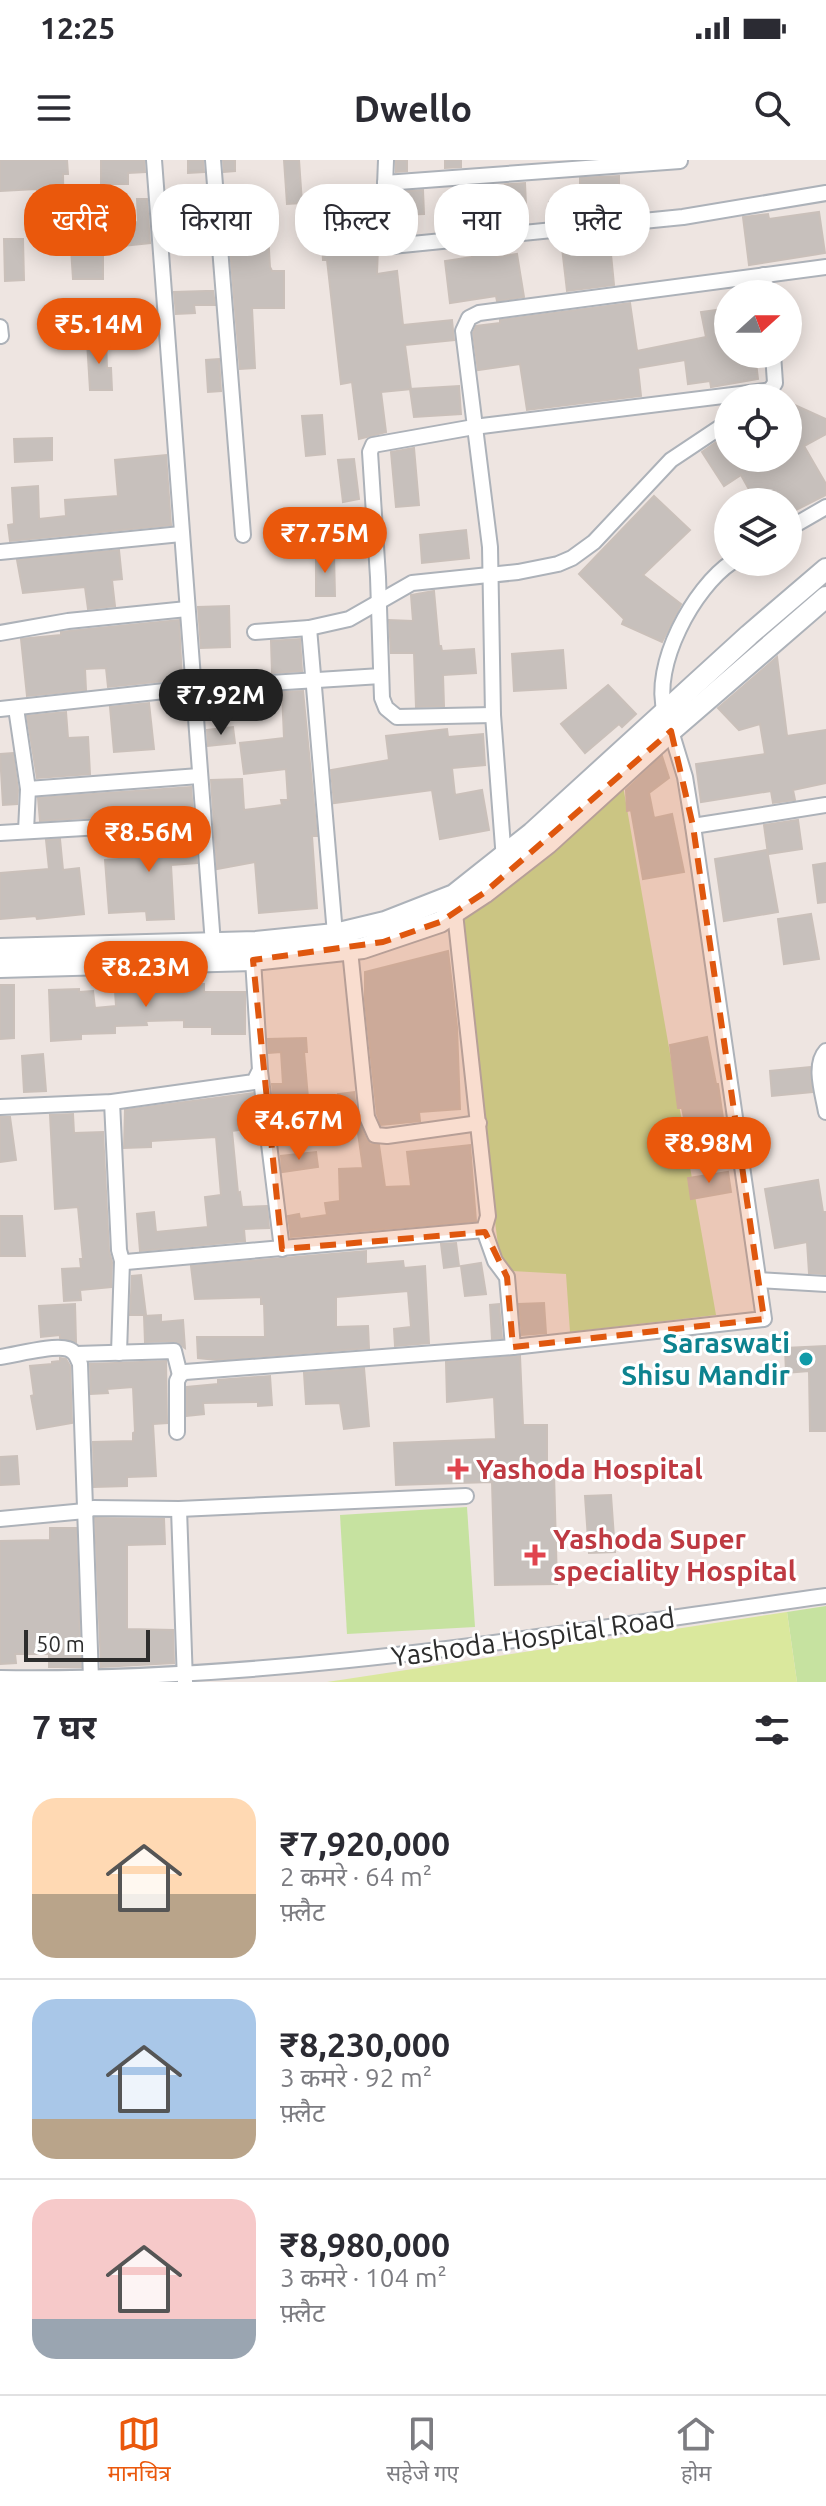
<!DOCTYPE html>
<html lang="hi">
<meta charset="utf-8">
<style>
:root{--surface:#fff;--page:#f7f7f7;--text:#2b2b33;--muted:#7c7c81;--line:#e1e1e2;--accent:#ea580c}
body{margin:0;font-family:Ubuntu,"Noto Sans Devanagari",sans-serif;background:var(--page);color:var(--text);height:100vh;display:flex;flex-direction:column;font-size:30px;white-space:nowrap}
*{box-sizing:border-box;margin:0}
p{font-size:26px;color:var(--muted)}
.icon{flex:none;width:44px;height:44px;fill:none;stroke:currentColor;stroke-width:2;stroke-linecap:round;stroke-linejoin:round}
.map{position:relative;height:1522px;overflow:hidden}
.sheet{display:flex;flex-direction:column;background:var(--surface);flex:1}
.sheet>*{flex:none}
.guide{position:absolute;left:24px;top:24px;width:778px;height:72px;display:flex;gap:16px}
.needle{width:52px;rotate:69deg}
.buttons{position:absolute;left:714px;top:120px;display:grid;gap:16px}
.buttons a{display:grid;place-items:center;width:88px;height:88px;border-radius:50%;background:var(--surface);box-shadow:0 4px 20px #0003;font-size:40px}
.scale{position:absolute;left:24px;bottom:20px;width:126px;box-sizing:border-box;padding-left:8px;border:4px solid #2d2d2d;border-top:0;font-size:22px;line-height:28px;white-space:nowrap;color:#2d2d2d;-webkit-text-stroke:6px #fff;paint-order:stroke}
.price{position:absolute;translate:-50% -68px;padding:0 18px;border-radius:28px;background:var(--accent);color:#fff;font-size:26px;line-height:52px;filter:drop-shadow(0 2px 4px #0008)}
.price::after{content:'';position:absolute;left:50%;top:48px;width:24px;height:18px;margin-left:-12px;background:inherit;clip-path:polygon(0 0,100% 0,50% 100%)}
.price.active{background:#222;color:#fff}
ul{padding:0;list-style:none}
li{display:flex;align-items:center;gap:24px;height:200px;padding:0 32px}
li+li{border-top:2px solid var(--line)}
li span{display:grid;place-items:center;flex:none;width:224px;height:160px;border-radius:24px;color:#555}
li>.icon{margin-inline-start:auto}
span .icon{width:96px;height:96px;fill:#fffc;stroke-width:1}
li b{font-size:34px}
h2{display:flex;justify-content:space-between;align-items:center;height:96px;padding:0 32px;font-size:34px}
.chip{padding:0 28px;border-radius:32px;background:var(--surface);box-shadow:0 4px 20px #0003;font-size:28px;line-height:72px}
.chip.active{background:var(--accent);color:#fff}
.status{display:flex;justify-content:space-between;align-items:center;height:56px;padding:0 40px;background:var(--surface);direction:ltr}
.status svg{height:22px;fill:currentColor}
header{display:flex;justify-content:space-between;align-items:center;height:104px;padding:0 32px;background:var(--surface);font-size:36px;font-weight:700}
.tabs{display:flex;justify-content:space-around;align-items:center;height:112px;border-top:2px solid var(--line);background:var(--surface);font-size:22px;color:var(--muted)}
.tabs a{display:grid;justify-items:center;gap:4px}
.tabs .active{color:var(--accent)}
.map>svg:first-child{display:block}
.green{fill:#c6e2a0}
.pitch{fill:#dae89d}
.building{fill:#c7c0bc;stroke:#cac0ba;stroke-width:2}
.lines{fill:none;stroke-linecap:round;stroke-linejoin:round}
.street-casing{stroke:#adb2b9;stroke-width:18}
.secondary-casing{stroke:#adb2b9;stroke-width:24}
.street{stroke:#fff;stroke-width:14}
.secondary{stroke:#fff;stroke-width:20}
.marked{fill:#df570e;fill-opacity:0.2;stroke:#df570e;stroke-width:6;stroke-dasharray:16 10;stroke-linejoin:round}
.culture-dot{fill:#0f9aa8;stroke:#fff;stroke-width:3}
.health-dot{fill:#e0444e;stroke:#fff;stroke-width:3}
.labels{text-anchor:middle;stroke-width:6;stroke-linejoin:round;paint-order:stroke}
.culture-label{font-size:28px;font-weight:bold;fill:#0d838f;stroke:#fff;text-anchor:end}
.health-label{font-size:28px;font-weight:bold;fill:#be3a42;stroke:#fff;text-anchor:start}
.street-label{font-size:28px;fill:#2d2d2d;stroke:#fff}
</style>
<div class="status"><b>12:25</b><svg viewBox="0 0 49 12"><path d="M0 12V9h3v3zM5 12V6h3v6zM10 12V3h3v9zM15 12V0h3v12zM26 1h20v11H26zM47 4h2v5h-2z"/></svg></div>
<header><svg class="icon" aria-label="menu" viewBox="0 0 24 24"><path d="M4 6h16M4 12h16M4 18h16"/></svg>Dwello<svg class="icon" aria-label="search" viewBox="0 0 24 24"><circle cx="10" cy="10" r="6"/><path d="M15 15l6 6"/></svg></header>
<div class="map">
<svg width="826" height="1522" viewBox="0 0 826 1522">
<rect width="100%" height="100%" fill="#eee5e1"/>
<g class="green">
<polygon points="623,626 716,1155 570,1172 566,1114 512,1111 500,1100 456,762"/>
<polygon points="467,1347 475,1467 347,1474 340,1355"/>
<polygon points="826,1446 826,1522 797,1522 787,1452"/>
</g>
<polygon class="pitch" points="787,1452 797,1522 327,1522"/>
<g class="building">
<polygon points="0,0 67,0 68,14 63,14 64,67 37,67 37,29 0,31"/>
<polygon points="101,0 144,0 145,12 128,13 128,24 101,24"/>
<polygon points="188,0 203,0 204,12 188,13"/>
<polygon points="223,0 235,0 235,11 224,12"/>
<polygon points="284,0 299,0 302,43 287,44"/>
<polygon points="396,0 407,0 407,11 396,12"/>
<polygon points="445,0 461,0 461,7 445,8"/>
<polygon points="619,16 619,53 550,60 549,42 580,40 580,18"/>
<polygon points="525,23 526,45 493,47 494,66 471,68 469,27"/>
<polygon points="423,30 424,54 394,55 395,32"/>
<polygon points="137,39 147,39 150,83 103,88 103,119 73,119 70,73 106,72 106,63 138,62"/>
<polygon points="270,44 271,57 267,58 270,107 272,111 284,111 284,148 252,148 255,208 240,209 228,65 245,63 243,46"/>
<polygon points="343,52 374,53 373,78 378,87 377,114 397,111 403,165 452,160 454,180 405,185 411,229 381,232 386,272 359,279 352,222 341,224 327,100 323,100 321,71 317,71 316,53"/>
<polygon points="819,52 825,93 749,105 743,57 768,54 769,59"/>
<polygon points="208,61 210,87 171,90 169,64"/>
<polygon points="609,74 614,125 567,131 561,79"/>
<polygon points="4,79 23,79 24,120 5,121"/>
<polygon points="495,86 496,97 517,94 524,137 497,141 496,136 450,143 445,101 472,97 472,88"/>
<polygon points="206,131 213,131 215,145 194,145 195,153 176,154 174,132"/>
<polygon points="630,143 637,191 706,177 701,152 724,149 728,194 755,194 758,219 711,227 710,221 688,224 685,200 638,208 641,236 527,250 520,204 478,210 473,173 476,166 500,163 500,160"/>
<polygon points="87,181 106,181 107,208 111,208 112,230 90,230"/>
<polygon points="219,199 221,231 208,232 206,200"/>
<polygon points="459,226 461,254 414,257 410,229"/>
<polygon points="788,242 826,259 826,274 804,286 826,324 826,335 788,354 788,342 756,342 741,315 724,326 702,292 728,274 728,298 788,298"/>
<polygon points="322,255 325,294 306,296 302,256"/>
<polygon points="52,278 52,300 15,302 14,279"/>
<polygon points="414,288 419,345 396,347 391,292"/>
<polygon points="166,295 171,365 10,381 8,365 14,364 12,328 38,326 39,359 66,356 65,340 118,336 115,300"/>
<polygon points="354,299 359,339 343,342 338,300"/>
<polygon points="654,336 690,370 643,415 681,444 662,482 622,464 624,459 579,414"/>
<polygon points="466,370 469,398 422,403 420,375"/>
<polygon points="119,390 122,419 112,420 115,446 88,449 85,427 23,433 17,400"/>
<polygon points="316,394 334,394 335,436 316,436"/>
<polygon points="434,431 439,486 441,486 442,491 474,489 476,513 443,515 444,546 416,547 414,493 391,493 389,460 413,461 411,435"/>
<polygon points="229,446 230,487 201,488 198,447"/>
<polygon points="179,460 182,519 108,527 106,508 85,509 86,530 27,536 21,479 61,475 61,472 69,471"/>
<polygon points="300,479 302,511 272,513 271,481"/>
<polygon points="563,490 566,528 514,531 512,494"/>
<polygon points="777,497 787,576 826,570 826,623 793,630 795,640 773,643 771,631 701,642 696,604 765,594 760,564 739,570 718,548"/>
<polygon points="608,525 636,554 622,567 619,564 585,593 561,564"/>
<polygon points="303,531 317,676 312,676 317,748 259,753 255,702 217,709 211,620 242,619 244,650 282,645 281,640 288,640 286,609 244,614 240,583 284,578 282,532"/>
<polygon points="149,543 154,589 114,592 110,547"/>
<polygon points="66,552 68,578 88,577 90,614 37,618 27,556"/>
<polygon points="233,567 235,583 208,586 207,570"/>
<polygon points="447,569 448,577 483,574 485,605 452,608 455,635 482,630 489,670 440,679 432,630 334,643 331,610 389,600 386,576"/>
<polygon points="13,593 18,630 17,644 3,645 0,594"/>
<polygon points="662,596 669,618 649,633 654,658 672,654 684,712 643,719 631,650 627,651 626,630"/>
<polygon points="191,627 193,652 99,655 99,657 40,661 38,638"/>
<polygon points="798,660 802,689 768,694 764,665"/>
<polygon points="194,671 197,703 171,705 174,759 147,760 146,751 109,753 105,700 134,698 131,675"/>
<polygon points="60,679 63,710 79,708 84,754 37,759 36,756 0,759 0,713 49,709 46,680"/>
<polygon points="767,690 778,752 724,761 715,699"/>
<polygon points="826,703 826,742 818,743 813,705"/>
<polygon points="811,754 819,799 784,804 778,759"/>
<polygon points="448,791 457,867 460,949 419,952 420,961 381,965 377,954 365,841 365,812"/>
<polygon points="146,817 174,817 174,824 204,824 204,832 245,832 245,874 212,874 212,867 184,867 184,860 146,861 147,865 115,866 115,873 81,874 81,879 51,881 49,830 79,829 79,832 93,831 95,848 116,846 115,831 122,831 122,821 146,820"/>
<polygon points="0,825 14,825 14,878 0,879"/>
<polygon points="707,877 716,924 718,924 724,965 687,972 682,948 678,948 670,885"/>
<polygon points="306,878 307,892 304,892 308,938 289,941 289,946 274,946 272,924 283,924 281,892 269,893 268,879"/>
<polygon points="43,894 46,931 24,932 22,896"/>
<polygon points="810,907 812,932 772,936 770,911"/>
<polygon points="354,932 357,958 366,979 370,984 379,985 385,1027 411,1026 407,992 470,985 476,1061 291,1077 288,1056 299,1054 300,1059 327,1055 325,1043 340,1041 339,1009 363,1008 357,966 341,967 338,934"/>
<polygon points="253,933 257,967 232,971 238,1033 240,1032 242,1047 267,1046 269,1068 244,1069 245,1081 140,1091 137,1054 154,1052 156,1072 208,1067 205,1037 221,1035 216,977 151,981 151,987 124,988 125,950"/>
<polygon points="73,954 74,973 103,972 109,1091 112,1102 111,1127 80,1130 81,1140 64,1141 62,1109 81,1108 80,1099 83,1099 78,1047 55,1049 50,955"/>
<polygon points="0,957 10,957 16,1000 0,1002"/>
<polygon points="316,992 318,1007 282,1012 281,996"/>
<polygon points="728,1012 731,1032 691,1039 688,1018"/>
<polygon points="818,1020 823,1052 826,1052 826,1114 809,1113 807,1082 775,1088 765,1029"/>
<polygon points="0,1056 22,1056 25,1096 0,1096"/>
<polygon points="456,1083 459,1106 444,1108 441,1084"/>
<polygon points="366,1091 366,1104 403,1101 404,1108 425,1106 429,1183 395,1186 394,1169 411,1167 408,1131 336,1137 336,1167 368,1166 369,1188 217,1200 198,1198 197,1177 265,1177 264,1144 261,1144 261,1137 195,1139 191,1106"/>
<polygon points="481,1103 486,1134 465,1136 461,1106"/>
<polygon points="141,1115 146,1155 130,1155 132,1116"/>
<polygon points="544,1143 546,1173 522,1175 519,1144"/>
<polygon points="75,1144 76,1182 60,1178 60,1175 41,1177 39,1146"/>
<polygon points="499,1144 502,1178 492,1179 490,1145"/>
<polygon points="161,1155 161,1162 183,1160 185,1188 174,1181 145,1182 144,1156"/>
<polygon points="826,1186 826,1271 810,1271 809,1211 786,1213 785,1188"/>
<polygon points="520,1196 523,1265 547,1265 547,1313 554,1313 557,1424 495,1425 492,1322 396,1325 394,1283 496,1279 494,1237 447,1242 446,1202"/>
<polygon points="60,1198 66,1199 70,1206 72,1263 37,1269 31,1236 34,1235 30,1206 52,1204 52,1202 60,1201"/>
<polygon points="166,1201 167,1263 153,1264 156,1316 127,1317 127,1326 94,1327 93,1282 133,1281 133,1273 135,1272 133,1227 107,1229 108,1233 91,1234 90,1204"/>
<polygon points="364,1208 369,1266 344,1269 340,1243 306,1244 304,1213"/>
<polygon points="270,1216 272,1245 258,1246 258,1242 203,1243 204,1254 187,1256 187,1227 218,1224 218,1220"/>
<polygon points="17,1296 19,1324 0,1325 0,1297"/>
<polygon points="611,1335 615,1392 589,1393 585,1336"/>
<polygon points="95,1358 164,1359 165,1384 127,1385 127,1469 173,1470 174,1503 101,1507"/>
<polygon points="50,1368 76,1368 81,1507 49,1507 49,1494 15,1494 16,1503 0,1504 0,1381 50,1380"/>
</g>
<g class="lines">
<g class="street-casing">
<g id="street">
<polyline points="154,0 213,784"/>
<polyline points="213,0 243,375"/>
<polyline points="386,0 383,78 392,86 683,57 826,33"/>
<polyline points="385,23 680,1"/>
<polyline points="764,115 766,134"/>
<polyline points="0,167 1,176"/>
<polyline points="767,235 775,223 773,194"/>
<polyline points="788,369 826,347"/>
<polyline points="0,392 181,374"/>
<polyline points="309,468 335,774"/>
<polyline points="255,472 309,468 349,459 412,423 518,412 558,404 572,398 594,382 671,300 728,262"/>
<polyline points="0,473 68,461 187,449"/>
<polyline points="16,548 28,629 26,671"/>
<polyline points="0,549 192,528 381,516"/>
<path d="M665,552C651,506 694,427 732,402"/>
<polyline points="493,555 397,557 386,548 382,538 378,417 370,292 373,285 474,267 772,230"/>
<polyline points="28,629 199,616"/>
<polyline points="693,666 826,645"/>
<polyline points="0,673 202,661"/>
<polyline points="504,700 493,555 490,387 463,171 469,158 479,153 826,107"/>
<polyline points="350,790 367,957 375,975 387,976 479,963"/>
<path d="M826,891C813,905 823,934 826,952"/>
<polyline points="260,911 282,1089"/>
<polyline points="112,942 119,1090 122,1101 126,1102 484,1070 488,1056 455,753"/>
<polyline points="0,947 112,942 254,922 260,910 253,800"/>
<polyline points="484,1070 495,1101 507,1117 513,1187"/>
<polyline points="759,1120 826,1124"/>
<polyline points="119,1193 122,1101"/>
<polyline points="76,1194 174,1191 180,1215"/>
<path d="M0,1197C16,1195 54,1184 68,1189C75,1191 77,1197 80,1204L91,1519"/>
<polyline points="177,1272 177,1221 180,1215 185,1212 513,1187 764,1159 693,666 685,617 671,571"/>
<polyline points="179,1349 185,1522"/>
<polyline points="0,1359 85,1351 93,1348 179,1349 466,1336"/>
<path d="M0,1518C278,1522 552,1474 826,1436"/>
</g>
</g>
<g class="secondary-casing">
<g id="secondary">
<polyline points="0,789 256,782 335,774 385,762 454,735 532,673 749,475 826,409"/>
<polyline points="0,807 253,800 363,788 440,762 484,733 548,683 671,571 826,437"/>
</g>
</g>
<use href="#street" class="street"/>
<use href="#secondary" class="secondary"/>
</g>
<path class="marked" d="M671,571L693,666L764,1159L513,1187L507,1117L485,1072L282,1089L253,800L383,782L440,762L484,733Z"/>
<circle class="culture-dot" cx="806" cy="1199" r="8"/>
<g class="health-dot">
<path d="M454 1297h8v8h8v8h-8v8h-8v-8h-8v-8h8z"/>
<path d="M531 1383h8v8h8v8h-8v8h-8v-8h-8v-8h8z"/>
</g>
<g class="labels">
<g class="culture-label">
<text x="790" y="1193">Saraswati<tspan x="790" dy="32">Shisu Mandir</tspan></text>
</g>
<g class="health-label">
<text x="476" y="1319">Yashoda Hospital</text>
<text x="553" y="1389">Yashoda Super<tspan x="553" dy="32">speciality Hospital</tspan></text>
</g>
<g class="street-label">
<text transform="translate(533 1477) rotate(-8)" y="10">Yashoda Hospital Road</text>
</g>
</g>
</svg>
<div class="buttons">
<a><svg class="needle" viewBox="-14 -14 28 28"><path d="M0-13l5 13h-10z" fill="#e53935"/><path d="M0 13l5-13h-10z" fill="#7c7c81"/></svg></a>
<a><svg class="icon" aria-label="locate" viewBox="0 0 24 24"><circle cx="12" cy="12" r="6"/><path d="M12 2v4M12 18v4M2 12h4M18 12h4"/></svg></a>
<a><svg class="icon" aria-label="layers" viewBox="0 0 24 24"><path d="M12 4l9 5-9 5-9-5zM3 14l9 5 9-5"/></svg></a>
</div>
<div class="scale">50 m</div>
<b class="price" style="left:99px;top:206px">₹5.14M</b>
<b class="price" style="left:325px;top:415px">₹7.75M</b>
<b class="price active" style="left:221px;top:577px">₹7.92M</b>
<b class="price" style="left:149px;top:714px">₹8.56M</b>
<b class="price" style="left:146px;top:849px">₹8.23M</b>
<b class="price" style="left:299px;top:1002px">₹4.67M</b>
<b class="price" style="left:709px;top:1025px">₹8.98M</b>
<div class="guide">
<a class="chip active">खरीदें</a>
<a class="chip">किराया</a>
<a class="chip">फ़िल्टर</a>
<a class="chip">नया</a>
<a class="chip">फ़्लैट</a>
</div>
</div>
<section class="sheet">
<h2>7 घर<svg class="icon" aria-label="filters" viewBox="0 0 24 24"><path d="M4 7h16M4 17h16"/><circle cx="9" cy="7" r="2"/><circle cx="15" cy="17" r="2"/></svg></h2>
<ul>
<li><span style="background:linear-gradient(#ffd9b3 60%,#b9a48a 0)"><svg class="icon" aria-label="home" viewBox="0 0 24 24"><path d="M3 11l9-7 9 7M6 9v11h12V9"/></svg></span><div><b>₹7,920,000</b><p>2 कमरे · 64 m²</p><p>फ़्लैट</p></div></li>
<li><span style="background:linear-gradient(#a9c7e8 75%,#b9a48a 0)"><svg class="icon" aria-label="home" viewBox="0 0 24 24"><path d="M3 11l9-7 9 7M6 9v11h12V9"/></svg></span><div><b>₹8,230,000</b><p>3 कमरे · 92 m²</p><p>फ़्लैट</p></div></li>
<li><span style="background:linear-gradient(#f6c9c9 75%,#9aa5b1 0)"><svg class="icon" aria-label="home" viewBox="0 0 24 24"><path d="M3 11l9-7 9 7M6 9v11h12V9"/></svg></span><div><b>₹8,980,000</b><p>3 कमरे · 104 m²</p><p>फ़्लैट</p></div></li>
</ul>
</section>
<nav class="tabs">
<a class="active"><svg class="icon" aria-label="map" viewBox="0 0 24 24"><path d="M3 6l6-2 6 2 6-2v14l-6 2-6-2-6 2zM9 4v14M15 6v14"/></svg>मानचित्र</a>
<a><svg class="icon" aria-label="saved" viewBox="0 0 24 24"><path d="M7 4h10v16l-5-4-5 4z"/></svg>सहेजे गए</a>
<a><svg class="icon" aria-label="home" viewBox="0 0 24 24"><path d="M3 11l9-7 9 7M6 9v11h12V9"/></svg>होम</a>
</nav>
